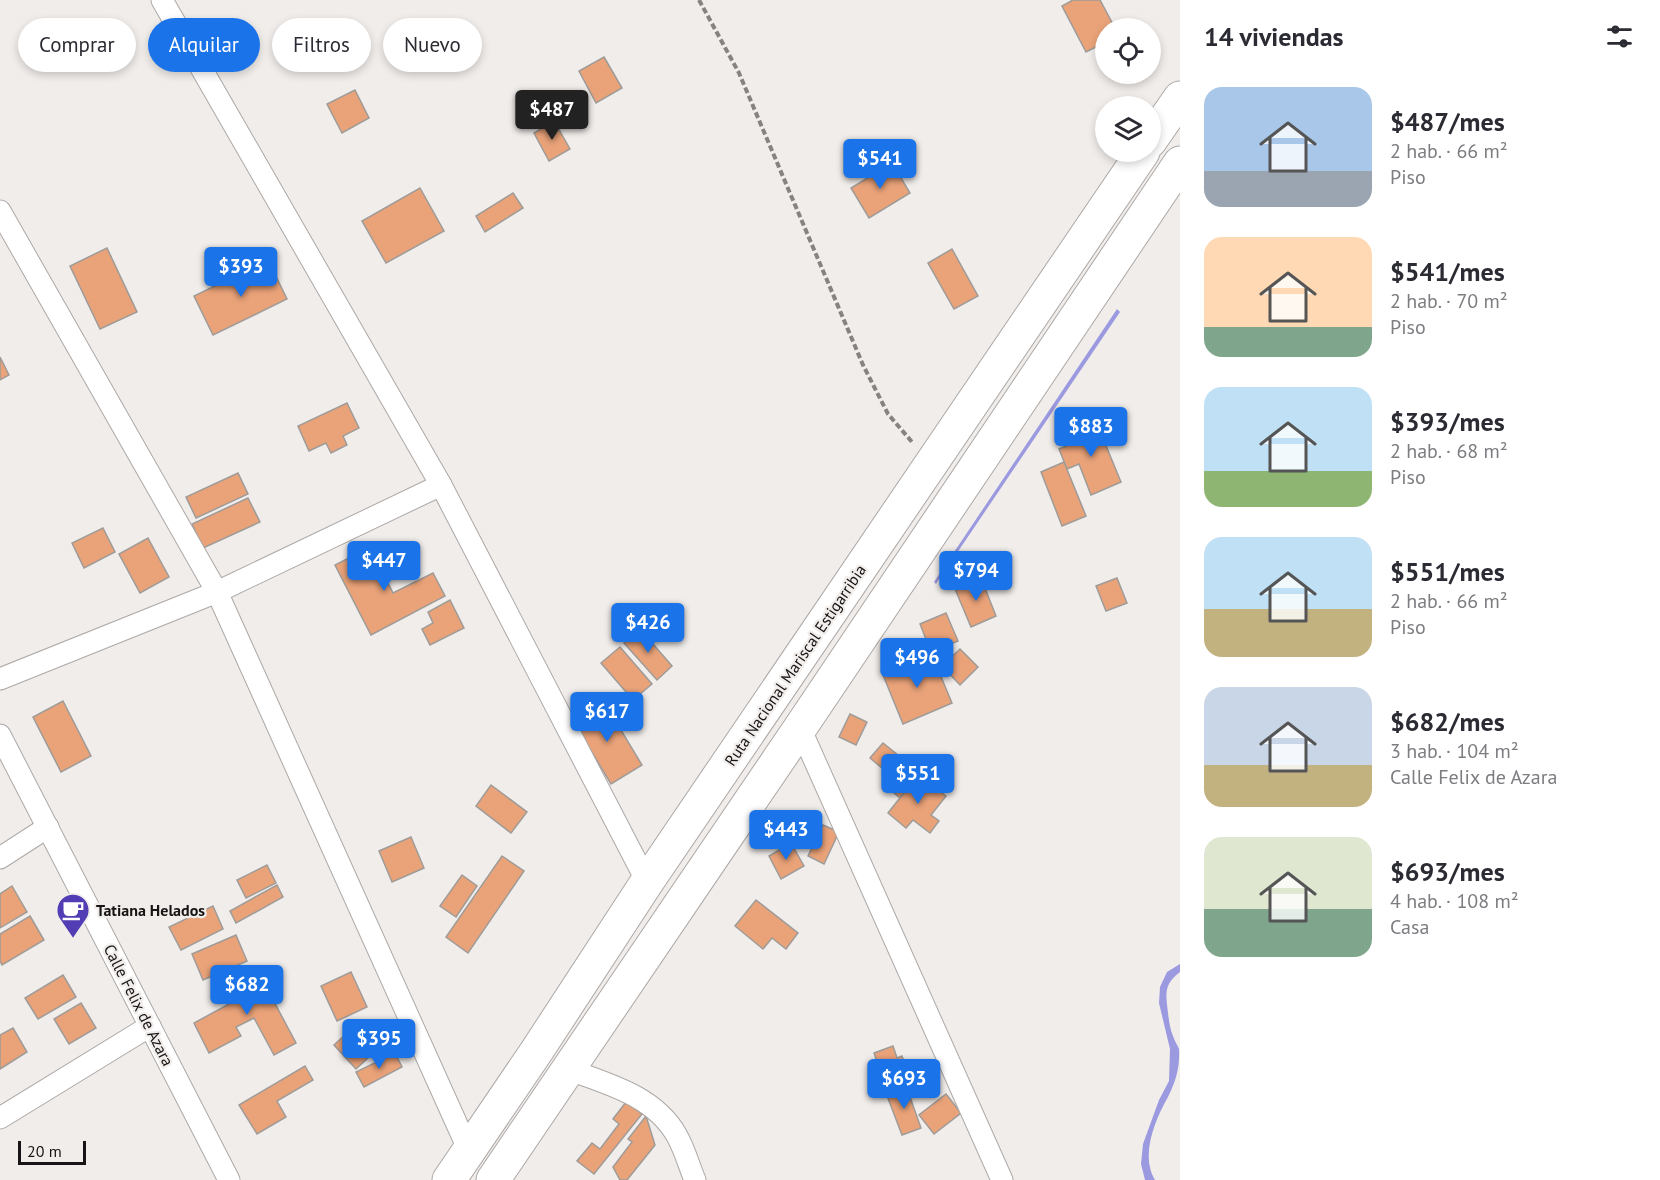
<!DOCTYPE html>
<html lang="es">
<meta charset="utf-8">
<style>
:root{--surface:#fff;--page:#f7f7f7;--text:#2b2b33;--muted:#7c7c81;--accent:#1a73e8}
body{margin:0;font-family:"PT Sans",sans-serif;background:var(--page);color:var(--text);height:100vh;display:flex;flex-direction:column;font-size:22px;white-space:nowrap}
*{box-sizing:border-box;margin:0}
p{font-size:20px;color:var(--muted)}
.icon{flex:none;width:33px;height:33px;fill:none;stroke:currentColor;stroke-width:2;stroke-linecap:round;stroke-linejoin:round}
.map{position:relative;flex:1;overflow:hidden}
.drawer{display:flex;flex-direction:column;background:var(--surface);width:480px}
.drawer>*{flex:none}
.guide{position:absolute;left:18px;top:18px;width:570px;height:54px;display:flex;gap:12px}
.controls{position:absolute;left:1095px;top:18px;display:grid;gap:12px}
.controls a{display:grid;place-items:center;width:66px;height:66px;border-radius:50%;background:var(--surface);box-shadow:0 3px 9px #0003;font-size:30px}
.scale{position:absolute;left:18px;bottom:15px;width:68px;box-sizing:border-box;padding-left:6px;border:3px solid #161414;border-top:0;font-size:16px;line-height:21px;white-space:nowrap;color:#161414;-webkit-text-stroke:4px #f1edeb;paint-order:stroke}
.price{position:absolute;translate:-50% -51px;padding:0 14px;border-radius:6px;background:var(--accent);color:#fff;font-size:20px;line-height:39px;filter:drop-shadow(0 2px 3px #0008)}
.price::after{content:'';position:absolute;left:50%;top:36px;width:18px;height:14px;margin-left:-9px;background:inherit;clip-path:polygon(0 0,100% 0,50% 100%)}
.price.selected{background:#222;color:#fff}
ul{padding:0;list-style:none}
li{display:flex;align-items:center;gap:18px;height:150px;padding:0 24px}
li span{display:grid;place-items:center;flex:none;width:168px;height:120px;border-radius:18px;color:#555}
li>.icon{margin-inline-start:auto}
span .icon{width:72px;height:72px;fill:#fffc;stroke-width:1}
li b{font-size:26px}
h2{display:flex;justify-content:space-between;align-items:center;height:72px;padding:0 24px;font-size:26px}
.tag{padding:0 21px;border-radius:27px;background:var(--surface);box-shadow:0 3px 9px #0003;font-size:21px;line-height:54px}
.tag.selected{background:var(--accent);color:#fff}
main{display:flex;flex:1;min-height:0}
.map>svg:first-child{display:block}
.water{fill:#9b99df}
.building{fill:#eaa379;stroke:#9e9b98;stroke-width:1.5}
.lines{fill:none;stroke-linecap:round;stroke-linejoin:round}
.minor-casing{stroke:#aca8a6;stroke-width:23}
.trunk-casing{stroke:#aca8a6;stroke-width:35}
.path{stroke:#858281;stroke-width:4;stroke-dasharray:6 3;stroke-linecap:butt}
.minor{stroke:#fff;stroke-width:21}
.trunk{stroke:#fff;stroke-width:33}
.labels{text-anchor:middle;stroke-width:4.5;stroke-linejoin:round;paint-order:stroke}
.street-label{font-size:16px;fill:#161414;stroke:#f1edeb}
.poi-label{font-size:16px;font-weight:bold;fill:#161414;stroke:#f1edeb;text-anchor:start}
</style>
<main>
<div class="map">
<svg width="1180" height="1180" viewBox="0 0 1180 1180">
<rect width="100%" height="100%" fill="#f1edeb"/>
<g class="water">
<polygon points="1117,309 1120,312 936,584 934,582"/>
<path d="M1180,964V972C1163,985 1166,994 1168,1013C1169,1021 1170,1029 1173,1036C1174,1040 1177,1044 1179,1049C1180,1067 1176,1081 1168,1097C1155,1120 1140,1155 1155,1180H1145L1141,1164L1143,1144L1159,1100L1169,1081L1170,1049L1159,1003L1160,987L1167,972Z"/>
</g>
<g class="building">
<polygon points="1073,0 1100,0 1115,28 1106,28 1106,42 1086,52 1062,6"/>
<polygon points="604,57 622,88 596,103 579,71"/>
<polygon points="355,90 369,118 342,133 327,104"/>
<polygon points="554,121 570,149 549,161 534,133"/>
<polygon points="892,163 910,193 869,218 851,188"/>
<polygon points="420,188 444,231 386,263 362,221"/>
<polygon points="513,193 523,208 485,232 476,216"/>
<polygon points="107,248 137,312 100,329 70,266"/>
<polygon points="952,249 978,296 954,309 928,263"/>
<polygon points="268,260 287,299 213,335 194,296"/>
<polygon points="0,357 9,375 0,380"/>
<polygon points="347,403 359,428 343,436 347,445 331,453 326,443 309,451 298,426"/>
<polygon points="1095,419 1121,482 1091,495 1079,464 1067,469 1059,449 1076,442 1071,430"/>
<polygon points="1064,462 1086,516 1062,526 1041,472"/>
<polygon points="238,473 248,494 196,518 186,497"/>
<polygon points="248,498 260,522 203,548 192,524"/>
<polygon points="103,528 115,552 84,568 72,543"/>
<polygon points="148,538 169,577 140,593 119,554"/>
<polygon points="370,547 393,593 433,573 445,596 371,635 335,565"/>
<polygon points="981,578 996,616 971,627 955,589"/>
<polygon points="1117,578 1127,603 1106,611 1096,586"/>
<polygon points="450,600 464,628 430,645 422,629 433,623 428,612"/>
<polygon points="946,613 958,641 931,652 920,624"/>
<polygon points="640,629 672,666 657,680 624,643"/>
<polygon points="620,647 652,684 633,700 601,663"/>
<polygon points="960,649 978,667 960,685 942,666"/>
<polygon points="932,655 952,703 903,724 883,675"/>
<polygon points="63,701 91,756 61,772 33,717"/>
<polygon points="604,702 642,765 611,784 573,721"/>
<polygon points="850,714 867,722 856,745 839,737"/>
<polygon points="883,743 908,763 895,779 870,758"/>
<polygon points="908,763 920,773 900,798 888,788"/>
<polygon points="919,774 946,796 931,815 939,821 930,833 913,820 906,828 888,813"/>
<polygon points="491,785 527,812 511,833 476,806"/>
<polygon points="823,825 839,832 824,864 808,856"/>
<polygon points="411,837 424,868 392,882 379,851"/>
<polygon points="791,843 804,866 781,879 769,856"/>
<polygon points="502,856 524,871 468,953 446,937"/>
<polygon points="267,865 276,883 246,898 237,880"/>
<polygon points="462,875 477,886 456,917 440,906"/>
<polygon points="277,885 283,897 236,923 230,911"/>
<polygon points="12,886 27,912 0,928 0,894"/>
<polygon points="756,900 798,933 786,949 772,938 763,949 735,926"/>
<polygon points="213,906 223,929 181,950 169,927"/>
<polygon points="30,916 44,940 2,965 0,961 0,934"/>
<polygon points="236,935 247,961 203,980 192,954"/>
<polygon points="255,966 296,1043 274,1055 254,1018 236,1027 241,1036 209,1053 194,1023 242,997 232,979"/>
<polygon points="351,972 367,1007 337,1021 321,986"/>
<polygon points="63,975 76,997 38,1019 25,998"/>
<polygon points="81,1003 96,1028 69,1044 54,1019"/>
<polygon points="360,1021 382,1045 356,1069 334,1045"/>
<polygon points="13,1028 27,1052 0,1069 0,1035"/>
<polygon points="893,1046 897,1058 902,1056 908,1073 884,1082 874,1053"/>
<polygon points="395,1053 402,1067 364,1087 356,1072"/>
<polygon points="305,1066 313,1080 277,1101 286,1117 257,1134 239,1105"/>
<polygon points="906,1086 921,1128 902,1135 886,1093"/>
<polygon points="946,1094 961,1113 934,1134 919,1115"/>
<polygon points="626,1102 642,1114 594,1174 577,1161 592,1143 600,1149 619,1124 613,1119"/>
<polygon points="646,1116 655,1145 627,1180 620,1180 613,1167 632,1142 628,1139"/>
</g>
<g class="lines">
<g class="minor-casing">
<g id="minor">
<polyline points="162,0 441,485 647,882"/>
<polyline points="0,211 217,592 469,1151"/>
<polyline points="0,679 217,592 441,485"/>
<polyline points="800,728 1002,1180"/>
<polyline points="0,735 229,1180"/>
<polyline points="0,858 48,827"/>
<path d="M567,1069C608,1084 655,1096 677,1136C685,1150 689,1166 695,1180"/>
<polyline points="0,1118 150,1026"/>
</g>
</g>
<g class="trunk-casing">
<g id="trunk">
<polyline points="1150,141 1180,98"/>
<polyline points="449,1180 536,1052 647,882 1143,152"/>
<polyline points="493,1180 800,728 1180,163"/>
</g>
</g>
<polyline class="path" points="699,0 739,73 863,365 888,414 912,442"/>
<use href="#minor" class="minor"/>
<use href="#trunk" class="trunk"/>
</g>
<defs>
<g id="cafe-pin" transform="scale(1.725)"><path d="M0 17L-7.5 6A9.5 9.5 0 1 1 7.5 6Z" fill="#523db4" stroke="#f1edeb"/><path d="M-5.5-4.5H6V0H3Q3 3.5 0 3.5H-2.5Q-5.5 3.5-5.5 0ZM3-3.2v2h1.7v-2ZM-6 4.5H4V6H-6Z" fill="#fff"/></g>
</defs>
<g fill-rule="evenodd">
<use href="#cafe-pin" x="73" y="910"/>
</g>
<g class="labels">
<g class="street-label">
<text transform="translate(795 665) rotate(-56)" y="6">Ruta Nacional Mariscal Estigarribia</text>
<text transform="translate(139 1005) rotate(63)" y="6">Calle Felix de Azara</text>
</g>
<g class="poi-label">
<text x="96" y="916">Tatiana Helados</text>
</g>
</g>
</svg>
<div class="controls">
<a><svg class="icon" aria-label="locate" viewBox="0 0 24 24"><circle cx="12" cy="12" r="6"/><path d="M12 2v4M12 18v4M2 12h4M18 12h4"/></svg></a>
<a><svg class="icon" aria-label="layers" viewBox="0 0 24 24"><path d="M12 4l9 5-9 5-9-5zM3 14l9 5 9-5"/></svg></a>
</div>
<div class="scale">20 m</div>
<b class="price selected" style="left:552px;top:141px">$487</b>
<b class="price" style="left:880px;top:190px">$541</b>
<b class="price" style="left:241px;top:298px">$393</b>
<b class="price" style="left:1091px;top:458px">$883</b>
<b class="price" style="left:384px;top:592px">$447</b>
<b class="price" style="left:976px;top:602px">$794</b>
<b class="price" style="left:648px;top:654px">$426</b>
<b class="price" style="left:917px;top:689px">$496</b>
<b class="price" style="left:607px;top:743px">$617</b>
<b class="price" style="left:918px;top:805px">$551</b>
<b class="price" style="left:786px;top:861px">$443</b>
<b class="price" style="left:247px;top:1016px">$682</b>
<b class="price" style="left:379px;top:1070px">$395</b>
<b class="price" style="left:904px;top:1110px">$693</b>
<div class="guide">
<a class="tag">Comprar</a>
<a class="tag selected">Alquilar</a>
<a class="tag">Filtros</a>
<a class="tag">Nuevo</a>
</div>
</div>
<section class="drawer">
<h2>14 viviendas<svg class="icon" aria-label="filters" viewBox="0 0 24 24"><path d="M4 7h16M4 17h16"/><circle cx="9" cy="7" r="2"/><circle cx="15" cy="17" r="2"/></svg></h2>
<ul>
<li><span style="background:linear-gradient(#a9c7e8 70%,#9aa5b1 0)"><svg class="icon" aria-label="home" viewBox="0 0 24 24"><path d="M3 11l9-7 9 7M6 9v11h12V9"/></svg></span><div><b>$487/mes</b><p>2 hab. · 66 m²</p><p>Piso</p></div></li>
<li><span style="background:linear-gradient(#ffd9b3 75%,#7fa58c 0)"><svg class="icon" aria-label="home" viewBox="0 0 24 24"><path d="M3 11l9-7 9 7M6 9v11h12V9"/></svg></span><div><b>$541/mes</b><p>2 hab. · 70 m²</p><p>Piso</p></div></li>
<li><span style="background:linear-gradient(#bfe0f5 70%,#8fb573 0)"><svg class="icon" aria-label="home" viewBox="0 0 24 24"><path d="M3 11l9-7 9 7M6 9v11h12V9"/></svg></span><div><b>$393/mes</b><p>2 hab. · 68 m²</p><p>Piso</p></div></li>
<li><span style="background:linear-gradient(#bfe0f5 60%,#c2b280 0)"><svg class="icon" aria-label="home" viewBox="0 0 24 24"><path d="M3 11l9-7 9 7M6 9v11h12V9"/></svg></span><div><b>$551/mes</b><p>2 hab. · 66 m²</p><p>Piso</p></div></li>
<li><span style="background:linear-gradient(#c9d6e8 65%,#c2b280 0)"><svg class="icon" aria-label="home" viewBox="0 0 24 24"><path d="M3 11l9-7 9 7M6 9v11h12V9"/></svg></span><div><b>$682/mes</b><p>3 hab. · 104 m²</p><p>Calle Felix de Azara</p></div></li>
<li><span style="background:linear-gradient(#dfe7d0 60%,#7fa58c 0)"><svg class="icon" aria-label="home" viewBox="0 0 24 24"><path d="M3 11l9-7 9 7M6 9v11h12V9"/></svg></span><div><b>$693/mes</b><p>4 hab. · 108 m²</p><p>Casa</p></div></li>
</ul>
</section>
</main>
